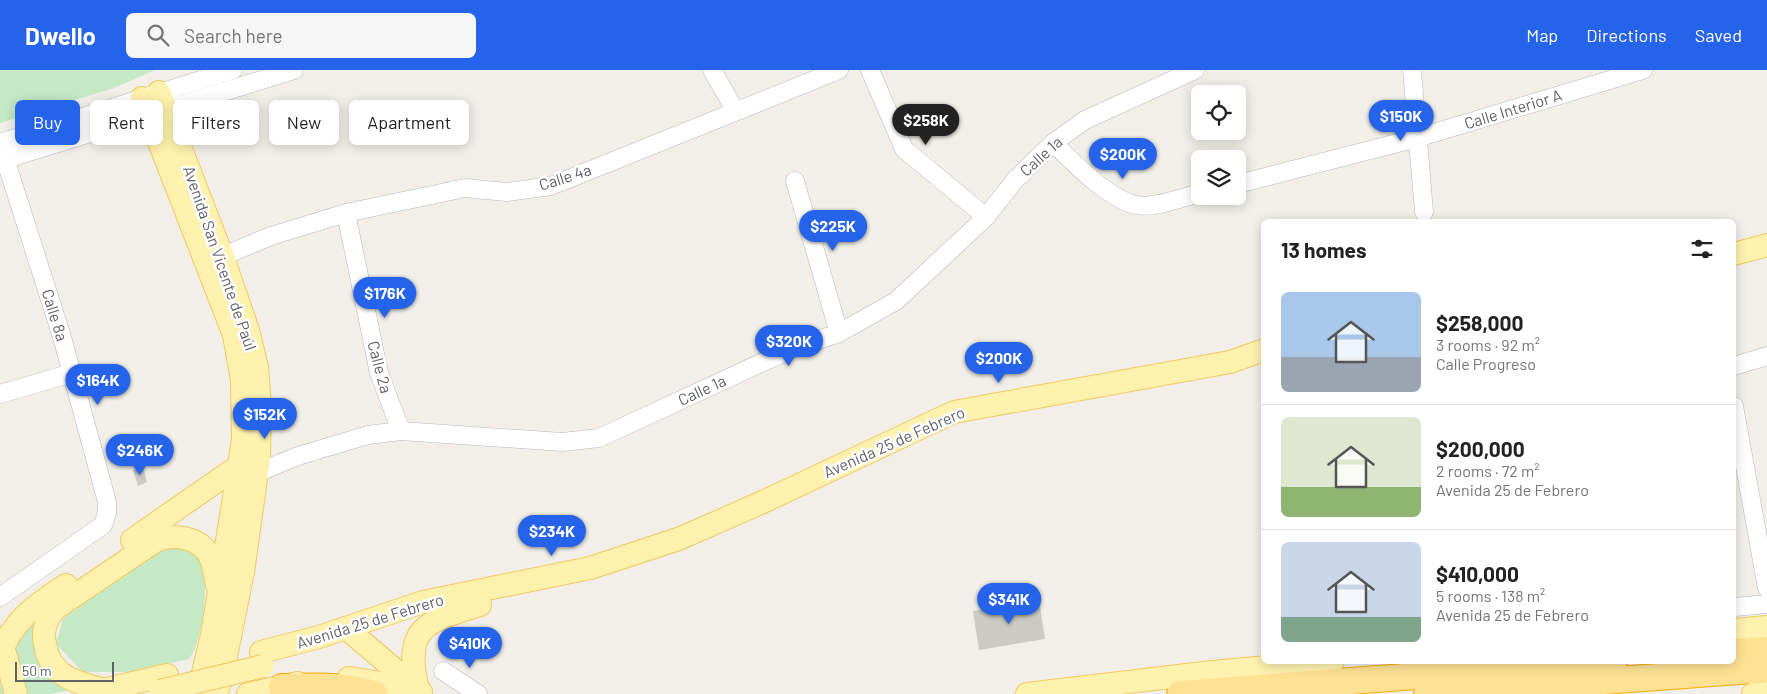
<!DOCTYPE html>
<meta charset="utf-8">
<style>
:root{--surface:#fff;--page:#f6f6f6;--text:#222;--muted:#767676;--line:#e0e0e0;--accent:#2563eb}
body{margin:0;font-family:Barlow,sans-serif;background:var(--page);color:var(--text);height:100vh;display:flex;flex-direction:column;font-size:19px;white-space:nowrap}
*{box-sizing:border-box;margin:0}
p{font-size:16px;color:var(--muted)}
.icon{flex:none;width:28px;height:28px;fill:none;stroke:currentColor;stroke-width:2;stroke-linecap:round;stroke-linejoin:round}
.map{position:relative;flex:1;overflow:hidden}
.drawer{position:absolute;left:1261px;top:149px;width:475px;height:445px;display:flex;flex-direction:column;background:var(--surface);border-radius:8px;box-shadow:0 2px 12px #0003}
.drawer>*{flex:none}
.guide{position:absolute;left:15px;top:30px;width:475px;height:45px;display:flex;gap:10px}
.tools{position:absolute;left:1191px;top:15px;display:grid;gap:10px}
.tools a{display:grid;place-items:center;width:55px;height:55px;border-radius:8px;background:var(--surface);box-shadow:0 2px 12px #0003;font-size:25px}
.scale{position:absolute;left:15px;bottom:12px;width:99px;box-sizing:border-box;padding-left:5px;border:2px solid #5f6368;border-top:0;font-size:14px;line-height:18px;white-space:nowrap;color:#5f6368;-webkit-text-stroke:4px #fff;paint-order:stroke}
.price{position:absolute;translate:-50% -42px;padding:0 11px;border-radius:18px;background:var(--accent);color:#fff;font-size:16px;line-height:32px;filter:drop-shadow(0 1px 2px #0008)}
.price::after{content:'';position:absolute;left:50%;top:30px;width:15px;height:11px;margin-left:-8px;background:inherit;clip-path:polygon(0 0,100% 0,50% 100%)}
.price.on{background:#222;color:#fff}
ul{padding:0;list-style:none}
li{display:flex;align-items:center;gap:15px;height:125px;padding:0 20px}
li+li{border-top:1px solid var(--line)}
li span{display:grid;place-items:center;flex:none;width:140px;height:100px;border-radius:8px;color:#555}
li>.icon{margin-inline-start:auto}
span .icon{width:60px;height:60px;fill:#fffc;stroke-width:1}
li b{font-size:21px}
h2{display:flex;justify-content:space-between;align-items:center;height:60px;padding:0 20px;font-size:21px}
.pill{padding:0 18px;border-radius:8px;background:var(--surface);box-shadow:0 2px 12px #0003;font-size:18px;line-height:45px}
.pill.on{background:var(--accent);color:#fff}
header{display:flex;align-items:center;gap:30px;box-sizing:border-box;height:70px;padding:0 25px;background:var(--accent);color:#fff}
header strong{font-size:24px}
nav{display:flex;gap:28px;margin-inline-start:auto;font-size:18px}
.search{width:350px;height:45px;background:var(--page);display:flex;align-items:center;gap:12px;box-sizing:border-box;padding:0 18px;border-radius:8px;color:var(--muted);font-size:19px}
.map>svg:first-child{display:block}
.green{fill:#c5e8c5}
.building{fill:#cccac5}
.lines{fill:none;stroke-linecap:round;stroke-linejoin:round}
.minor-casing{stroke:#b5b8bc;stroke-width:19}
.major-casing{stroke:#f2c960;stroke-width:24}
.highway-casing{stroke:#f9ab00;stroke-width:28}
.minor{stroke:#fff;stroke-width:18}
.major{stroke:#fff2af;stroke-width:22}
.highway{stroke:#fde293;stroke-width:26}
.major-bridge-casing{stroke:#f2c960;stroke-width:24;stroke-linecap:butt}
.major-bridge{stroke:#fff2af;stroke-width:22}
.labels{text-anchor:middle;stroke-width:5;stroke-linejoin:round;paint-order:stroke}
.street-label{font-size:16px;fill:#5f6368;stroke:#fff}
</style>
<header>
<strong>Dwello</strong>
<div class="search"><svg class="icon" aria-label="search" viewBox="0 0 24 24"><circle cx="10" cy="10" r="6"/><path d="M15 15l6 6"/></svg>Search here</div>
<nav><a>Map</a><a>Directions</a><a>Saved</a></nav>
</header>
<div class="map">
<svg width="1767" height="624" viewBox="0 0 1767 624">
<rect width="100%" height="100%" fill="#f1efe8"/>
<g class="green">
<polygon points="0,0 155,0 114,18 0,53"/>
<path d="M175,477L193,478L205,491C206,520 205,566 189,589L130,602H83L56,574L63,548L163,479Z"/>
<path d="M38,548L75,619L50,624H0C0,589 16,573 38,548Z"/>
</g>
<g class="building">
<polygon points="141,63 145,72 134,75 131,65"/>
<polygon points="143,397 147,412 138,416 133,400"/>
<polygon points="1039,530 1045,569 979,580 973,541"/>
</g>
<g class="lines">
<g class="minor-casing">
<g id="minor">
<polyline points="712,0 735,40"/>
<polyline points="870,0 904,79 986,147"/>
<polyline points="1412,0 1424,142"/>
<polyline points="0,73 233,0"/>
<path d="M1053,73C1073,92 1108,129 1136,135C1151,139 1184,127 1200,123"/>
<polyline points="0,91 294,0"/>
<polyline points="795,111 839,263"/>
<polyline points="1238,114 1417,68 1643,0"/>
<polyline points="346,143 379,303 401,361"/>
<polyline points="211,191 271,166 346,143 465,118 507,122 551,116 839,0"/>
<polyline points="1734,296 1767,286"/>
<polyline points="0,324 72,303"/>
<polyline points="1734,336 1767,518"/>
<polyline points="247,407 298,386 368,365 401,361 562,372 599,368 789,280 839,263 896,231 986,147 1015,110 1053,73 1085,50 1195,0"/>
<polyline points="0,527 103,455 107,443 107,432 62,267 0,73"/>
<polyline points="1734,537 1767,534"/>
<polyline points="443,601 478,624"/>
</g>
</g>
<g class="major-casing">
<g id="major">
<polyline points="159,22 222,185 248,260 257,297 260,337 259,387 243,502 221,611 216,624"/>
<polyline points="142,28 234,265 242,310 243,370 212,565 198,624"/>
<polyline points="1734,184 1767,175"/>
<polyline points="132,470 240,395"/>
<polyline points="346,558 421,622"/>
<polyline points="1734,560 1767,557"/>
<polyline points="3,576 16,624"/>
<polyline points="261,582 319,567 423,532 590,498 639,482 681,468 765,431 954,342 1230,292 1264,280"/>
<path d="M0,586C11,551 37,534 66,515"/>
<polyline points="349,608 381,613 407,624"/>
<path d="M418,619C402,556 428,551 480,535"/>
<path d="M105,620C76,612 50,607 45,574C42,560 46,549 56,538L157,470C175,464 199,467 209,485C214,494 215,505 217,515"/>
<polyline points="90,623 167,605"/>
<polyline points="248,624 298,613"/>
<polyline points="1027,624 1212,602 1333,591"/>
<polyline points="1753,624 1767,623"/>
</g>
</g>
<g class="highway-casing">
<g id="highway">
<polyline points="1734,582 1767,580"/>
<path d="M282,617C313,616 343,615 374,624"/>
<polyline points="1180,624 1614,591"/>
<polyline points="1427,624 1767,599"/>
</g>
</g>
<use href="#minor" class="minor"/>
<use href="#major" class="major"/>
<use href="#highway" class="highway"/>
<g class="major-bridge-casing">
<polyline id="major-bridge" points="160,621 263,596"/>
</g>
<use href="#major-bridge" class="major-bridge"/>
</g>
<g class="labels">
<g class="street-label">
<text transform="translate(1513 39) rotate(-17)" y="6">Calle Interior A</text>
<text transform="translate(1041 86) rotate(-42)" y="6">Calle 1a</text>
<text transform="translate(565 107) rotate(-18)" y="6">Calle 4a</text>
<text transform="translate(220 188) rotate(71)" y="6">Avenida San Vicente de Paúl</text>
<text transform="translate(55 245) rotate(73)" y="6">Calle 8a</text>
<text transform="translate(380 297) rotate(75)" y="6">Calle 2a</text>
<text transform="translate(702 320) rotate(-25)" y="6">Calle 1a</text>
<text transform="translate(894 372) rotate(-24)" y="6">Avenida 25 de Febrero</text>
<text transform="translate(370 551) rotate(-17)" y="6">Avenida 25 de Febrero</text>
</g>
</g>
</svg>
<div class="tools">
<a><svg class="icon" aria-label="locate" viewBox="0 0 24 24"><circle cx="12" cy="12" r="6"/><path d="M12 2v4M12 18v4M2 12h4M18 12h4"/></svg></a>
<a><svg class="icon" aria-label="layers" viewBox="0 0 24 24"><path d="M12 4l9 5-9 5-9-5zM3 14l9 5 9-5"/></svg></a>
</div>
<div class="scale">50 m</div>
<b class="price" style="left:1401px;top:72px">$150K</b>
<b class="price on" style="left:926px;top:76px">$258K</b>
<b class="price" style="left:1123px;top:110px">$200K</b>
<b class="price" style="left:833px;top:182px">$225K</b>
<b class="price" style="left:385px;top:249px">$176K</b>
<b class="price" style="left:789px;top:297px">$320K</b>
<b class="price" style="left:999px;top:314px">$200K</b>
<b class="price" style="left:98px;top:336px">$164K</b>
<b class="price" style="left:265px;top:370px">$152K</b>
<b class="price" style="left:140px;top:406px">$246K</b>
<b class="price" style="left:552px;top:487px">$234K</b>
<b class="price" style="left:1009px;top:555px">$341K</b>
<b class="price" style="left:470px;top:599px">$410K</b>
<div class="guide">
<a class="pill on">Buy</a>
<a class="pill">Rent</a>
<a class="pill">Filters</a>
<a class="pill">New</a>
<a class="pill">Apartment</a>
</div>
<section class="drawer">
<h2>13 homes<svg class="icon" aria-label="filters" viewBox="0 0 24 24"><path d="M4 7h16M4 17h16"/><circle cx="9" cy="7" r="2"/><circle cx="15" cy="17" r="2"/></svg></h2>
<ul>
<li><span style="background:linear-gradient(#a9c7e8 65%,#9aa5b1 0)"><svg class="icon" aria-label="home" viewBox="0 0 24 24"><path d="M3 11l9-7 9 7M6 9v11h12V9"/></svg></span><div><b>$258,000</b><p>3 rooms · 92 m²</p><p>Calle Progreso</p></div></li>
<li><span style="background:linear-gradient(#dfe7d0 70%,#8fb573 0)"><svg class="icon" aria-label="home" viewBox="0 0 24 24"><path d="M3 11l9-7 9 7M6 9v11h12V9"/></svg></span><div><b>$200,000</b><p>2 rooms · 72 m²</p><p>Avenida 25 de Febrero</p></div></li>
<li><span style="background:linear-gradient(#c9d6e8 75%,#7fa58c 0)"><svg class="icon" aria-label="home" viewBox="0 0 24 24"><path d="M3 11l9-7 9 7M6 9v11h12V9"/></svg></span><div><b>$410,000</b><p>5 rooms · 138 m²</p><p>Avenida 25 de Febrero</p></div></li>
</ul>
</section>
</div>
